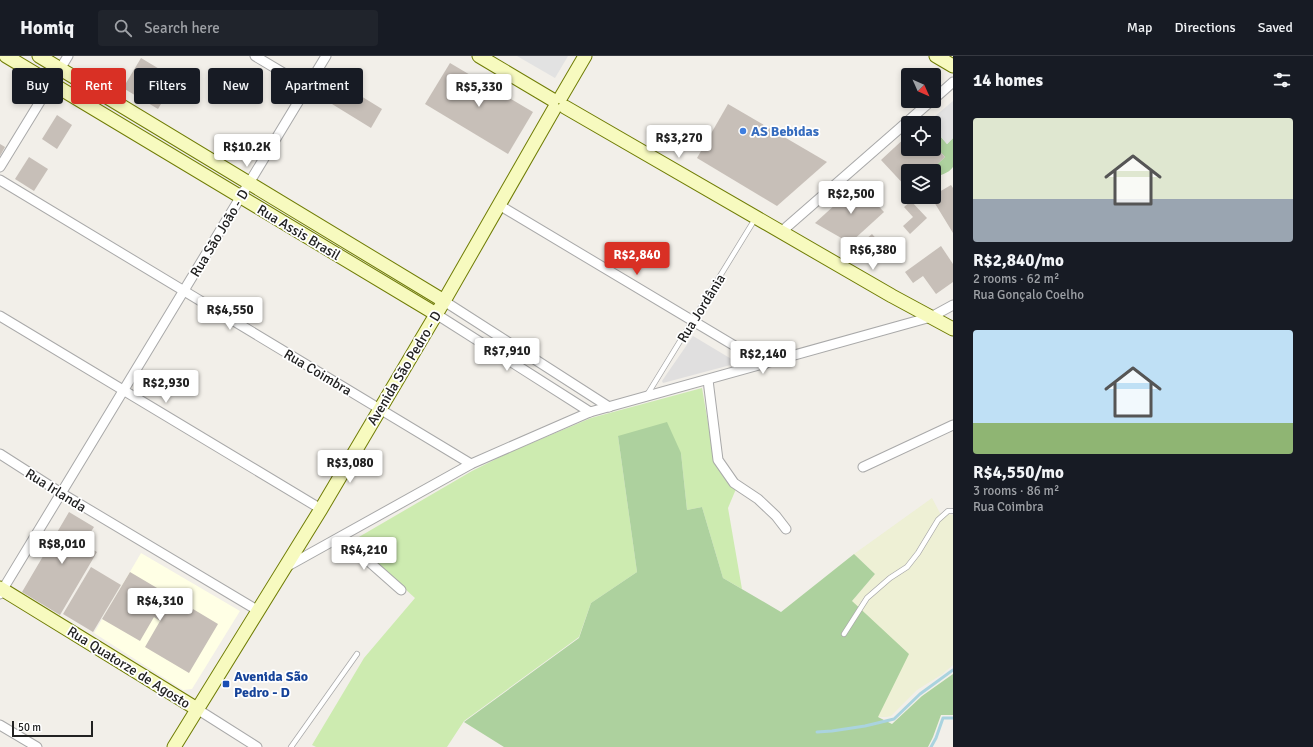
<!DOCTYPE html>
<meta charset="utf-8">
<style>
:root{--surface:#171b24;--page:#20242c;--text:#f1f3f6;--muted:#9ea1a6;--line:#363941;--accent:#d93025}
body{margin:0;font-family:Signika,sans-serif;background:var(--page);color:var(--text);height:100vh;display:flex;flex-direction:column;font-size:15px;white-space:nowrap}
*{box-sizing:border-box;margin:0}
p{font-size:13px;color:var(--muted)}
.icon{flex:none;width:22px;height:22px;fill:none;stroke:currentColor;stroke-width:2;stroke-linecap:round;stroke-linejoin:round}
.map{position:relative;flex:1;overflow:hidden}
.panel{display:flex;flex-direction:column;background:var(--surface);width:360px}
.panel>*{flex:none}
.hud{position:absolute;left:12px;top:12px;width:380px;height:36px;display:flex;gap:8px}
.needle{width:26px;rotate:135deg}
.tools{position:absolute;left:901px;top:12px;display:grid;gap:8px}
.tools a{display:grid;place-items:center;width:40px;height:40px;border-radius:4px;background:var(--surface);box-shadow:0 2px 6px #0003;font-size:20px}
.scale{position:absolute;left:12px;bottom:10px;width:81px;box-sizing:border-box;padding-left:4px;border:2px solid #222;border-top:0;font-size:11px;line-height:14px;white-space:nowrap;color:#222;-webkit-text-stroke:3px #fff;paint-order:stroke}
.price{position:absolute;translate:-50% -34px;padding:0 9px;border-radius:4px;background:#fff;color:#222;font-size:13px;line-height:26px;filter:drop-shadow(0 1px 2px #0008)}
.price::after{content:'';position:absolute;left:50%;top:24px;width:12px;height:9px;margin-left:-6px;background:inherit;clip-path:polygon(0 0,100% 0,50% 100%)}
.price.active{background:var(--accent);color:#fff}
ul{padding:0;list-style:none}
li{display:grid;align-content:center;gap:8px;height:212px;padding:0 20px}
li span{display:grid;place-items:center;height:124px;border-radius:4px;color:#555}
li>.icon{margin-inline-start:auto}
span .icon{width:72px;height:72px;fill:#fffc;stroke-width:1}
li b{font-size:17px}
h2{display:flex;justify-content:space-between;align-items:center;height:48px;padding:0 20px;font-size:17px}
.tag{padding:0 14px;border-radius:4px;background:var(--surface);box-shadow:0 2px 6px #0003;font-size:14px;line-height:36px}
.tag.active{background:var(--accent);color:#fff}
header{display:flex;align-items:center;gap:24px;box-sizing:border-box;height:56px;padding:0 20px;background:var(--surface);border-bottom:1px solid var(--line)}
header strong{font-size:19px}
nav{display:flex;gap:22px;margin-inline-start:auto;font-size:14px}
.search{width:280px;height:36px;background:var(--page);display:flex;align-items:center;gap:10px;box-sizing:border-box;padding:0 14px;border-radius:4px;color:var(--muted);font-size:15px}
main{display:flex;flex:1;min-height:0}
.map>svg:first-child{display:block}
.residential{fill:#e0dfdf}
.education{fill:#ffffe5}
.farmland{fill:#eef0d5}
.grass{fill:#cdebb0}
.forest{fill:#add19e}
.parking{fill:#e2e2e2}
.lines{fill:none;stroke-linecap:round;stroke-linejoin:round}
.stream{stroke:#aad3df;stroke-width:3}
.building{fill:#c7bfb8}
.lane-casing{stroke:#a9a9a9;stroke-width:6}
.street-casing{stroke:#a9a9a9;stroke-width:11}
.secondary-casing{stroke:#707d05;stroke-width:15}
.lane{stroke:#fff;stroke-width:4.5}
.street{stroke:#fff;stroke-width:9}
.secondary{stroke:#f7fabf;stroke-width:13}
.shop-dot{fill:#3f7fe0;stroke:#fff;stroke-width:1.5}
.transit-dot{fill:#1a4fb4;stroke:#fff;stroke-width:1.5}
.labels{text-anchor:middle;stroke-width:3.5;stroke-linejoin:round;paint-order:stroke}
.shop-label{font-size:14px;font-weight:bold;fill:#366cbe;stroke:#fff;text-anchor:start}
.street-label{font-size:14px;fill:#222;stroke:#fff}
.transit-label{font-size:14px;font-weight:bold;fill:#164399;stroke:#fff;text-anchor:start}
</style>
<header>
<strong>Homiq</strong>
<div class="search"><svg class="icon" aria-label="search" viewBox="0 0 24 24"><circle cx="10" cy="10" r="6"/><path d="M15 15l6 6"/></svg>Search here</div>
<nav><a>Map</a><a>Directions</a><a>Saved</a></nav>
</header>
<main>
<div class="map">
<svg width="953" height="691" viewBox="0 0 953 691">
<rect width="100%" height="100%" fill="#f2efe9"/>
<polygon class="residential" points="693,280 738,307 663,327 662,325"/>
<polygon class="education" points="141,497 240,555 192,633 183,634 94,577"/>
<polygon class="farmland" points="932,442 940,457 953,459 953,609 941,619 917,634 891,660 887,661 878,661 852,545 875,518 854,498"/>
<polygon class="grass" points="702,332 715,407 736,433 728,452 742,533 723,522 702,451 687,454 681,397 618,380 637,516 591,547 579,581 464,665 447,691 316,691 312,689 364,602 415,542 352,485 472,415 508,397 591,362"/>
<g class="forest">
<path d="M934,73L947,88L953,82V111C948,118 941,118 934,123V115H930L945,101L934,89Z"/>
<polygon points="667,366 681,397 687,454 702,451 723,522 781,556 854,498 875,518 852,545 909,598 878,661 892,668 922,640 953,618 953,659 941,659 933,681 928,691 504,691 464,666 579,582 591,547 637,516 618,380"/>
</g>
<g class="parking">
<polygon points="517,0 568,0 555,22"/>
<polygon points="953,45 953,82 947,88 934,73 934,67 928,66"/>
</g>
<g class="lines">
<g class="stream">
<polyline points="817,676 832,675 865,670 894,663 920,638 953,614"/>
<polyline points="931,691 936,682 943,662 953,662"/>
</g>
</g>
<g class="building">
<polygon points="141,2 176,23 158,53 123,32"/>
<polygon points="450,7 533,56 508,98 425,48"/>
<polygon points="330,21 382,53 371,72 319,40"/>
<polygon points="728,48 827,106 777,150 697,102"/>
<polygon points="57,59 72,69 57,93 42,83"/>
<polygon points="908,79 908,93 934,93 934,89 945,101 930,115 908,115 908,133 881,104"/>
<polygon points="0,88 5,91 0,100"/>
<polygon points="29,101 48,113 34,135 15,123"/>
<polygon points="858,128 884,156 850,187 815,167"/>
<polygon points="951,129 953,132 953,177 931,141 934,141 934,139"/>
<polygon points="911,145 927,162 910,178 903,170 913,161 904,151"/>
<polygon points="872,178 880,187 867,198 859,189"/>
<polygon points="941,190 953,208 953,226 936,238 923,220 913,227 905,216"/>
<polygon points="69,456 94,471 83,488 97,496 60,559 22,536"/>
<polygon points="91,511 121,529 93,576 63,558"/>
<polygon points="130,516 174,542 171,546 190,557 193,553 218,568 189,617 145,591 160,565 154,561 140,585 102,563"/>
</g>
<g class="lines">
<g class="lane-casing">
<g id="lane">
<polyline points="647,339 755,163"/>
<polyline points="844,578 867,542 890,522 907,511 918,497 938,464 948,455 953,455"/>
<polyline points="291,691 357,598"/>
</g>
</g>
<g class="street-casing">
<g id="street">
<polyline points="255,0 307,31"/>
<polyline points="934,43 953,26"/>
<polyline points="0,111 68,0"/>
<polyline points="0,124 471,408"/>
<polyline points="499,149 765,308"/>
<polyline points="781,176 931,45"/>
<polyline points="444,245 609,351"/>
<polyline points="436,258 590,356"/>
<polyline points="0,260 321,453"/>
<polyline points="708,324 718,404 734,427 758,443 776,460 786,473"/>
<polyline points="0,398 61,437 257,554"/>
<polyline points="863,411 953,369"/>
<polyline points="341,481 401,534"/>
<polyline points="286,511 471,408 590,356 931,261 953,249"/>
<polyline points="0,538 326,0"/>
<polyline points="197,653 257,691"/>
<polyline points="0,669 37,691"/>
</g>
</g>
<g class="secondary-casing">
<g id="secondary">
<polyline points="6,0 436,258"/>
<polyline points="39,0 444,245"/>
<polyline points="479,0 553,44"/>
<polyline points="936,0 953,10"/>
<polyline points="561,41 585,0"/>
<polyline points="565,51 892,240 953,273"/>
<polyline points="0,532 197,653"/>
<polyline points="174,691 321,453 444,245 554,53"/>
</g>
</g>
<use href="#lane" class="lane"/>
<use href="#street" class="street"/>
<use href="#secondary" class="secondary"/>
</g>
<circle class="shop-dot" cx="743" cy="75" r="4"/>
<rect class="transit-dot" x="222" y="624" width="8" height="8" rx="2"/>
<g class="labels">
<g class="shop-label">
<text x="751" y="80">AS Bebidas</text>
</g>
<g class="street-label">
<text transform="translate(299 176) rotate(31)" y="5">Rua Assis Brasil</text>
<text transform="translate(219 177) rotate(-59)" y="5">Rua São João - D</text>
<text transform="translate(701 252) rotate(-58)" y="5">Rua Jordânia</text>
<text transform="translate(404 312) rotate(-59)" y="5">Avenida São Pedro - D</text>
<text transform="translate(318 316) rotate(31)" y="5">Rua Coimbra</text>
<text transform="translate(56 434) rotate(32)" y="5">Rua Irlanda</text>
<text transform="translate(129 611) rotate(32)" y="5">Rua Quatorze de Agosto</text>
</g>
<g class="transit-label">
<text x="234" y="625">Avenida São<tspan x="234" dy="16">Pedro - D</tspan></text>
</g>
</g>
</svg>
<div class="tools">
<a><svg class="needle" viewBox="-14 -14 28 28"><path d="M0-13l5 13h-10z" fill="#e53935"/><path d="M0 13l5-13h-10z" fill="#9ea1a6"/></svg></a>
<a><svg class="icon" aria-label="locate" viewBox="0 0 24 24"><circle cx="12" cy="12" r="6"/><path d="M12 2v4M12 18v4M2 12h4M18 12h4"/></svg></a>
<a><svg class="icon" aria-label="layers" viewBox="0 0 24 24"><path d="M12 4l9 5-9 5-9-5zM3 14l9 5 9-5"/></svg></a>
</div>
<div class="scale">50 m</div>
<b class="price" style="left:479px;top:52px">R$5,330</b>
<b class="price" style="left:679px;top:103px">R$3,270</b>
<b class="price" style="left:247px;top:112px">R$10.2K</b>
<b class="price" style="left:851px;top:159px">R$2,500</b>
<b class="price" style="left:873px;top:215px">R$6,380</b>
<b class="price active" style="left:637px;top:220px">R$2,840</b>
<b class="price" style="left:230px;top:275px">R$4,550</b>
<b class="price" style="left:507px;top:316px">R$7,910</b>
<b class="price" style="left:763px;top:319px">R$2,140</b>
<b class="price" style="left:166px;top:348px">R$2,930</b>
<b class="price" style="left:350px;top:428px">R$3,080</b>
<b class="price" style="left:62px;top:509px">R$8,010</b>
<b class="price" style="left:364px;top:515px">R$4,210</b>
<b class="price" style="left:160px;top:566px">R$4,310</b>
<div class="hud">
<a class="tag">Buy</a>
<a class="tag active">Rent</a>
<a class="tag">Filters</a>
<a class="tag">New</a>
<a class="tag">Apartment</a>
</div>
</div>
<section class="panel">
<h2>14 homes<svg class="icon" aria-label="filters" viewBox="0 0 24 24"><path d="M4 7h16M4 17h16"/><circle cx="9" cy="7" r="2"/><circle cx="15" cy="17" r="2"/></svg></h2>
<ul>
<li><span style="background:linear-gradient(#dfe7d0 65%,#9aa5b1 0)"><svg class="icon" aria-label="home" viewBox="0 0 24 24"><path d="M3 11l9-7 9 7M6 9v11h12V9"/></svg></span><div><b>R$2,840/mo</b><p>2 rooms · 62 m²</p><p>Rua Gonçalo Coelho</p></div></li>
<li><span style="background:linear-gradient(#bfe0f5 75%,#8fb573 0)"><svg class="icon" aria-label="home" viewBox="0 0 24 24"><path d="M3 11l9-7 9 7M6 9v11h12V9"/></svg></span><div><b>R$4,550/mo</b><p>3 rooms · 86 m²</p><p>Rua Coimbra</p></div></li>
</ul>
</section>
</main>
